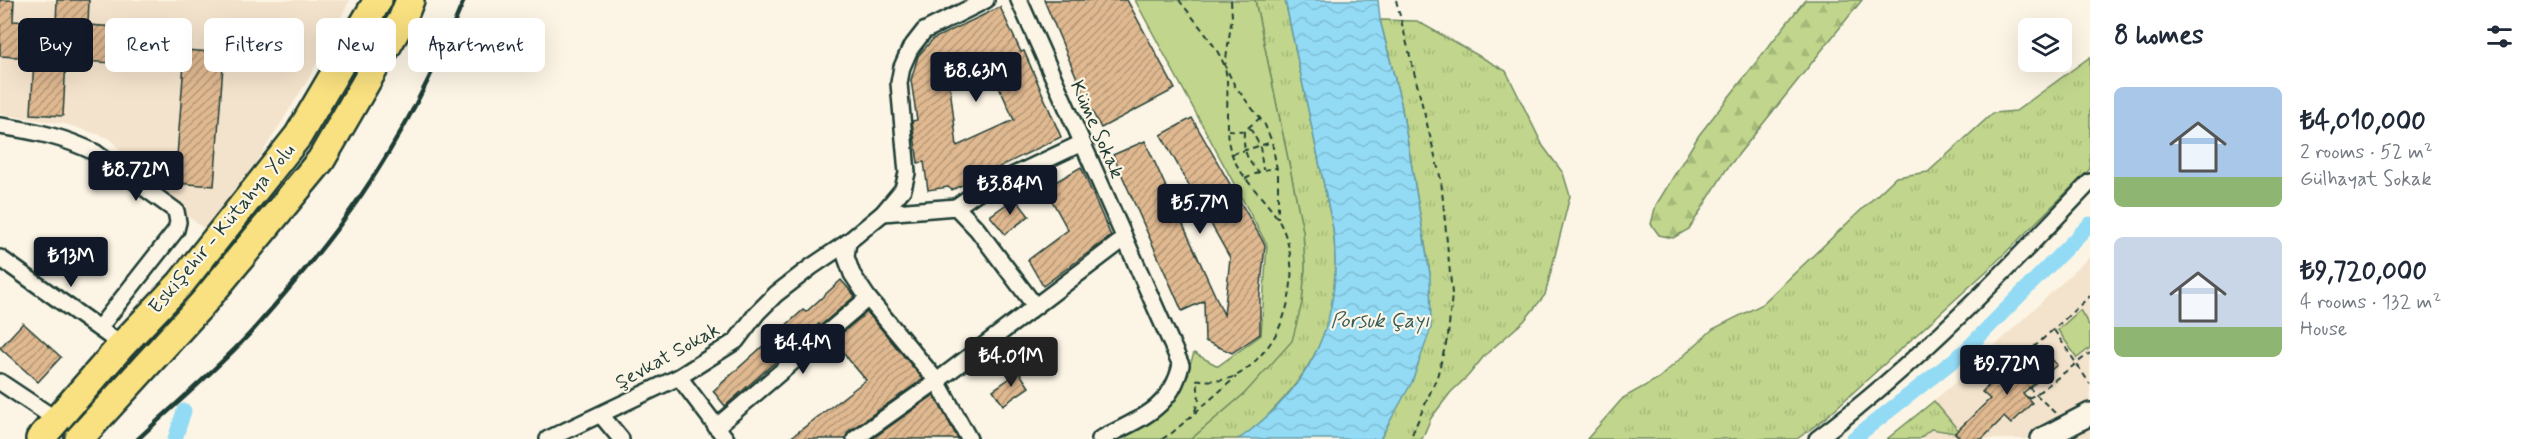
<!DOCTYPE html>
<meta charset="utf-8">
<style>
:root{--surface:#fff;--page:#f6f6f7;--text:#1f2937;--muted:#747a83;--accent:#111827}
body{margin:0;font-family:Mynerve,sans-serif;background:var(--page);color:var(--text);height:100vh;display:flex;flex-direction:column;font-size:22px;white-space:nowrap}
*{box-sizing:border-box;margin:0}
p{font-size:20px;color:var(--muted)}
.icon{flex:none;width:33px;height:33px;fill:none;stroke:currentColor;stroke-width:2;stroke-linecap:round;stroke-linejoin:round}
.map{position:relative;flex:1;overflow:hidden}
.side{display:flex;flex-direction:column;background:var(--surface);width:450px}
.side>*{flex:none}
.banner{position:absolute;left:18px;top:18px;width:570px;height:54px;display:flex;gap:12px}
.fabs{position:absolute;left:2018px;top:18px;display:grid;gap:12px}
.fabs a{display:grid;place-items:center;width:54px;height:54px;border-radius:9px;background:var(--surface);box-shadow:0 6px 24px #0002;font-size:30px}
.price{position:absolute;translate:-50% -51px;padding:0 14px;border-radius:6px;background:var(--accent);color:#fff;font-size:20px;line-height:39px;filter:drop-shadow(0 2px 3px #0008)}
.price::after{content:'';position:absolute;left:50%;top:36px;width:18px;height:14px;margin-left:-9px;background:inherit;clip-path:polygon(0 0,100% 0,50% 100%)}
.price.current{background:#222;color:#fff}
ul{padding:0;list-style:none}
li{display:flex;align-items:center;gap:18px;height:150px;padding:0 24px}
li span{display:grid;place-items:center;flex:none;width:168px;height:120px;border-radius:9px;color:#555}
li>.icon{margin-inline-start:auto}
span .icon{width:72px;height:72px;fill:#fffc;stroke-width:1}
li b{font-size:26px}
h2{display:flex;justify-content:space-between;align-items:center;height:72px;padding:0 24px;font-size:26px}
.chip{padding:0 21px;border-radius:9px;background:var(--surface);box-shadow:0 6px 24px #0002;font-size:21px;line-height:54px}
.chip.current{background:var(--accent);color:#fff}
main{display:flex;flex:1;min-height:0}
.map>svg:first-child{display:block}
.built{fill:#f4e3cc}
.grass{fill:url(#grass-tufts);stroke:#708a60;stroke-width:1.5}
.forest{fill:url(#forest-firs);stroke:#708a60;stroke-width:1.5}
.park{fill:#c1d68c;stroke:#708a60;stroke-width:1.5}
.water{fill:url(#water-waves);stroke:#659ca8;stroke-width:1.5}
.lines{fill:none;stroke-linecap:round;stroke-linejoin:round}
.canal{stroke:#93dbf5;stroke-width:15}
.building{fill:url(#building-hatch);stroke:#1f3d34;stroke-width:1.5;fill-rule:evenodd}
.street-casing{stroke:#1f3d34;stroke-width:20}
.secondary-casing{stroke:#1f3d34;stroke-width:26}
.highway-casing{stroke:#1f3d34;stroke-width:32}
.path{stroke:#1f3d34;stroke-width:2;stroke-dasharray:6 4.5;stroke-linecap:butt}
.street{stroke:#fcf5e5;stroke-width:15}
.secondary{stroke:#fcf5e5;stroke-width:21}
.highway{stroke:#f9e181;stroke-width:27}
.rail{stroke:#1f3d34;stroke-width:4.5}
.labels{text-anchor:middle;stroke-width:4.5;stroke-linejoin:round;paint-order:stroke}
.street-label{font-size:20px;fill:#1f3d34;stroke:#fcf5e5}
.water-label{font-size:21px;font-style:italic;fill:#365d5b;stroke:#fcf5e5}
</style>
<main>
<div class="map">
<svg width="2090" height="439" viewBox="0 0 2090 439">
<defs>
<pattern id="grass-tufts" width="24" height="20" patternUnits="userSpaceOnUse" patternTransform="scale(1.5)"><rect width="24" height="20" fill="#c1d68c"/><path d="M3 7l-1-3M5 7V3M7 7l1-3M15 17l-1-3M17 17v-4M19 17l1-3" fill="none" stroke="#a5b979"/></pattern>
<pattern id="forest-firs" width="22" height="20" patternUnits="userSpaceOnUse" patternTransform="scale(1.5)"><rect width="22" height="20" fill="#c1d68c"/><path d="M5 1l3.5 6h-7zM16 11l3.5 6h-7z" fill="#a5b979"/></pattern>
<pattern id="water-waves" width="16" height="10" patternUnits="userSpaceOnUse" patternTransform="scale(1.5)"><rect width="16" height="10" fill="#93dbf5"/><path d="M0 5q4-4 8 0t8 0" fill="none" stroke="#7ebdd3"/></pattern>
<pattern id="building-hatch" width="6" height="6" patternUnits="userSpaceOnUse" patternTransform="scale(1.5)"><rect width="6" height="6" fill="#e0b991"/><path d="M-1 1l2-2M0 6l6-6M5 7l2-2" fill="none" stroke="#b59877"/></pattern>
</defs>
<rect width="100%" height="100%" fill="#fcf5e5"/>
<filter id="ink" filterUnits="userSpaceOnUse"><feTurbulence type="fractalNoise" baseFrequency=".0167" numOctaves="2"/><feDisplacementMap in="SourceGraphic" scale="12" xChannelSelector="R" yChannelSelector="G"/><feConvolveMatrix kernelMatrix="1 2 1 2 8 2 1 2 1" color-interpolation-filters="sRGB"/></filter>
<g filter="url(#ink)">
<g class="built">
<polygon points="0,0 350,0 308,80 258,160 204,229 179,209 138,170 109,138 65,124 0,114"/>
<polygon points="2090,256 2090,439 1887,439 1962,377"/>
</g>
<g class="grass">
<path d="M1255,0H1285L1333,228C1342,304 1326,356 1272,411C1264,420 1249,437 1237,439C1222,439 1205,439 1191,439L1245,393L1302,303L1305,267L1303,231Z"/>
<polygon points="1380,20 1417,21 1506,71 1543,146 1563,173 1570,196 1545,295 1524,321 1485,355 1468,376 1451,392 1431,418 1422,439 1380,439 1385,431 1430,274 1401,103"/>
<polygon points="2090,57 2090,169 1991,267 1824,419 1797,439 1587,439 1623,398 1659,378 1713,329 1761,305 1896,177 1928,172 1993,113 2016,111"/>
<polygon points="1934,401 1958,430 1955,433 1931,429 1919,439 1887,439"/>
</g>
<polygon class="forest" points="1805,0 1862,0 1726,170 1689,229 1673,238 1659,235 1651,224 1656,205 1699,135"/>
<g class="park">
<polygon points="1135,0 1255,0 1303,231 1305,267 1302,303 1292,341 1245,393 1191,439 1114,439 1167,410 1181,391 1194,353 1218,366 1261,335 1267,245"/>
<polygon points="2080,310 2090,327 2090,348 2077,358 2058,330"/>
</g>
<path class="water" d="M1285,0H1378L1380,20L1401,103L1430,274L1431,328L1412,382L1380,439H1239C1313,386 1344,319 1333,228Z"/>
<g class="lines">
<g class="canal">
<polyline points="175,439 184,411"/>
<polyline points="1853,439 1964,352 2090,224"/>
</g>
</g>
<g class="building">
<polygon points="0,0 14,0 13,21 56,23 57,0 89,0 88,25 117,27 114,63 66,60 63,116 31,114 34,58 0,56"/>
<polygon points="1044,0 1127,0 1175,89 1101,128 1087,102"/>
<path d="M1000,7L1021,52L1024,51L1061,137L952,190L948,187L928,190L924,162L918,163L912,121L917,120L911,80L918,56L933,39ZM984,53L1014,120L957,146L948,70Z"/>
<polygon points="185,50 224,53 214,186 175,183"/>
<polygon points="1192,118 1265,245 1260,295 1260,334 1232,353 1205,341 1204,301 1182,311 1113,155 1145,141 1224,315 1230,258 1161,135"/>
<polygon points="1081,167 1111,236 1043,286 1028,260 1068,230 1045,188"/>
<polygon points="1015,198 1029,216 1005,234 990,216"/>
<polygon points="841,280 855,296 820,326 819,324 725,406 713,391 803,310 806,312"/>
<polygon points="867,312 923,379 849,431 845,439 789,439 866,380 833,341"/>
<polygon points="23,323 61,357 38,382 0,348"/>
<polygon points="2041,347 2057,365 2023,393 2032,403 2011,424 2004,417 1982,439 1961,439 1955,433 1990,399 1982,392 2002,372 2007,377"/>
<polygon points="1019,372 1029,387 1003,405 993,390"/>
<polygon points="934,395 958,439 872,439"/>
</g>
<g class="lines">
<g class="street-casing">
<g id="street">
<path d="M1019,0L1181,365C1171,410 1137,420 1100,439"/>
<path d="M0,126C34,131 65,137 96,153L176,211L178,222L176,230L99,328"/>
<polyline points="956,207 976,193 1082,143"/>
<polyline points="883,213 956,207 977,229 1035,306"/>
<polyline points="848,242 846,257 852,274 868,298 937,381 969,439"/>
<polyline points="0,258 122,345"/>
<polyline points="679,377 726,439"/>
<polyline points="0,382 57,420"/>
<polyline points="601,415 621,439"/>
<polyline points="716,427 868,298"/>
<polyline points="548,439 679,377 736,341 757,313 776,294 811,267 848,242 883,213 903,189 907,173 899,83 902,67 910,49 924,31 986,0"/>
<polyline points="855,439 937,381 1124,239"/>
<path d="M1817,439C1917,364 2005,272 2090,182"/>
</g>
</g>
<g class="secondary-casing">
<polyline id="secondary" points="2042,439 2090,414"/>
</g>
<g class="highway-casing">
<g id="highway">
<polyline points="40,439 122,345 181,283 298,136 378,0"/>
<polyline points="79,439 203,303 321,160 402,20 410,0"/>
</g>
</g>
<g class="path">
<path d="M1179,0C1191,16 1220,49 1225,68C1231,92 1223,127 1230,149C1238,176 1261,194 1276,216C1301,255 1294,314 1266,349C1242,378 1228,384 1192,379"/>
<polyline points="1231,0 1232,17 1225,66 1235,86 1265,125 1272,142 1278,175 1278,218"/>
<polyline points="1396,0 1441,180 1452,294 1448,336 1437,377 1410,439"/>
<polyline points="1250,128 1260,146 1263,170"/>
<polyline points="1228,130 1244,131 1260,118"/>
<path d="M1244,131C1243,148 1246,161 1259,172"/>
<polyline points="1232,154 1272,142"/>
<polyline points="1245,179 1263,170 1276,168"/>
<polyline points="2054,330 2090,384"/>
<polyline points="2028,398 2035,395 2090,353"/>
<polyline points="1195,411 1199,399 1197,379"/>
<polyline points="2055,413 2010,369 2090,296"/>
<polyline points="1162,439 1172,433 1236,377"/>
</g>
<use href="#street" class="street"/>
<use href="#secondary" class="secondary"/>
<use href="#highway" class="highway"/>
<path class="rail" d="M138,439C176,403 219,368 254,329C292,286 330,241 362,194C403,134 437,66 464,0"/>
</g>
</g>
<g class="labels">
<g class="street-label">
<text transform="translate(1098 129) rotate(66)" y="7">Küme Sokak</text>
<text transform="translate(221 228) rotate(-50)" y="7">Eskişehir - Kütahya Yolu</text>
<text transform="translate(667 355) rotate(-29)" y="7">Şevkat Sokak</text>
</g>
<g class="water-label">
<text x="1380" y="327">Porsuk Çayı</text>
</g>
</g>
</svg>
<div class="fabs">
<a><svg class="icon" aria-label="layers" viewBox="0 0 24 24"><path d="M12 4l9 5-9 5-9-5zM3 14l9 5 9-5"/></svg></a>
</div>
<b class="price" style="left:976px;top:103px">₺8.63M</b>
<b class="price" style="left:136px;top:202px">₺8.72M</b>
<b class="price" style="left:1010px;top:216px">₺3.84M</b>
<b class="price" style="left:1200px;top:235px">₺5.7M</b>
<b class="price" style="left:71px;top:288px">₺13M</b>
<b class="price" style="left:803px;top:375px">₺4.4M</b>
<b class="price current" style="left:1011px;top:388px">₺4.01M</b>
<b class="price" style="left:2007px;top:396px">₺9.72M</b>
<div class="banner">
<a class="chip current">Buy</a>
<a class="chip">Rent</a>
<a class="chip">Filters</a>
<a class="chip">New</a>
<a class="chip">Apartment</a>
</div>
</div>
<section class="side">
<h2>8 homes<svg class="icon" aria-label="filters" viewBox="0 0 24 24"><path d="M4 7h16M4 17h16"/><circle cx="9" cy="7" r="2"/><circle cx="15" cy="17" r="2"/></svg></h2>
<ul>
<li><span style="background:linear-gradient(#a9c7e8 75%,#8fb573 0)"><svg class="icon" aria-label="home" viewBox="0 0 24 24"><path d="M3 11l9-7 9 7M6 9v11h12V9"/></svg></span><div><b>₺4,010,000</b><p>2 rooms · 52 m²</p><p>Gülhayat Sokak</p></div></li>
<li><span style="background:linear-gradient(#c9d6e8 75%,#8fb573 0)"><svg class="icon" aria-label="home" viewBox="0 0 24 24"><path d="M3 11l9-7 9 7M6 9v11h12V9"/></svg></span><div><b>₺9,720,000</b><p>4 rooms · 132 m²</p><p>House</p></div></li>
</ul>
</section>
</main>
